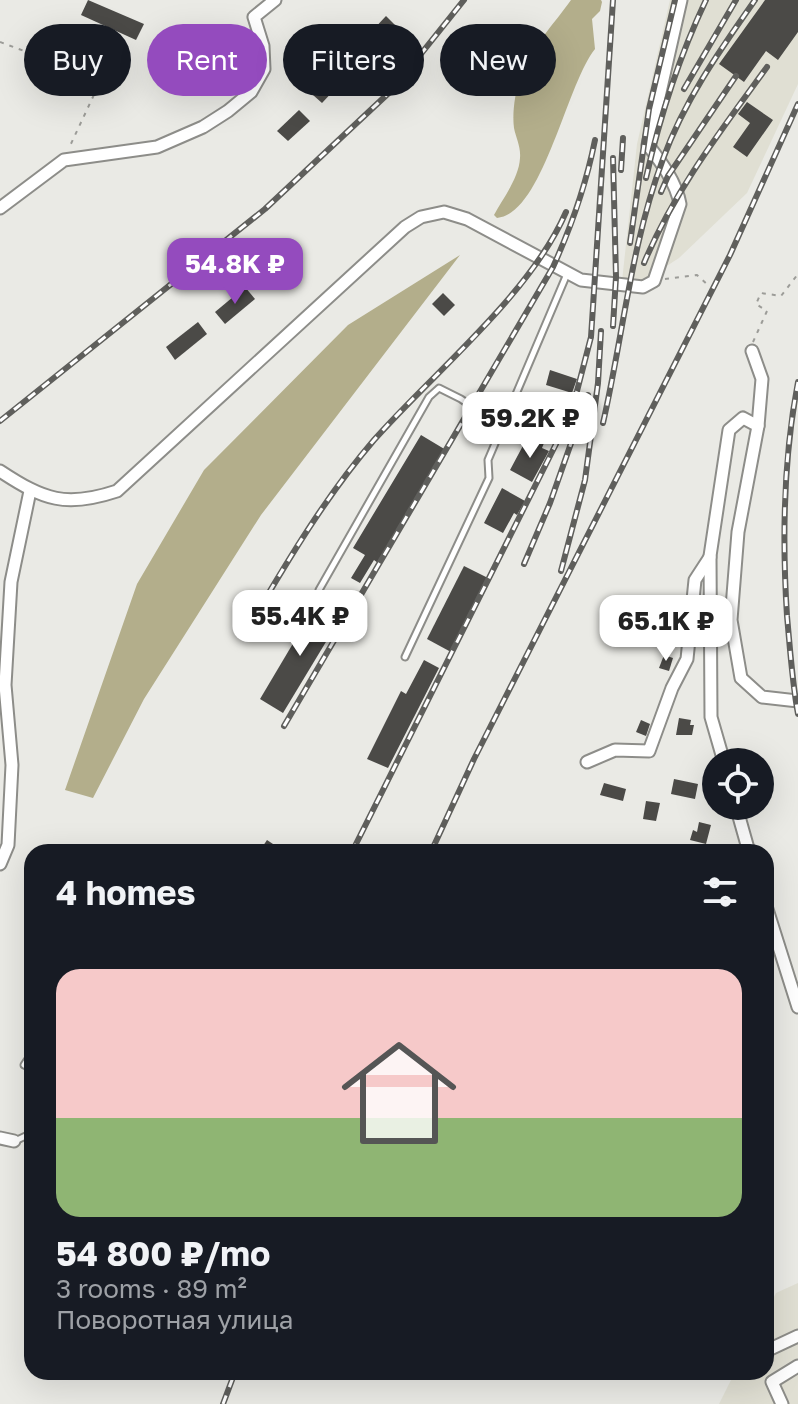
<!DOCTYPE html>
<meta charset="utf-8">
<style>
:root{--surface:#171b24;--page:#20242c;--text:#f1f3f6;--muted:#9ea1a6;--line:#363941;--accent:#944bbe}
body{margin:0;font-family:"Golos Text",sans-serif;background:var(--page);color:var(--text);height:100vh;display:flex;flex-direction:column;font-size:30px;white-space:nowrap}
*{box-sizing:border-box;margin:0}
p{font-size:26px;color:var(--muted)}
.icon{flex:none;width:44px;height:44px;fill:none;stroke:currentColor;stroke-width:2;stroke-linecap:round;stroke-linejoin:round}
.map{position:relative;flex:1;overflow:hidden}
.panel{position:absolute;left:24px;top:844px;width:750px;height:536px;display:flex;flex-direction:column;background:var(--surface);border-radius:24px;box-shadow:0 8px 32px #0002}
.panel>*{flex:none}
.guide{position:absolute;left:24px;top:24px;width:750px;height:72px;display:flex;gap:16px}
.controls{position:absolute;left:702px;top:748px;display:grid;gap:16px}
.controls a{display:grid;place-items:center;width:72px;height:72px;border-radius:50%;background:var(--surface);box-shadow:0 8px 32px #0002;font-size:40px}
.price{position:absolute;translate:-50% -68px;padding:0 18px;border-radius:16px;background:#fff;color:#222;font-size:26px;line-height:52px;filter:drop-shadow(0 2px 4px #0008)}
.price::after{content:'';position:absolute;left:50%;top:48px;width:24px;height:18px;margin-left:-12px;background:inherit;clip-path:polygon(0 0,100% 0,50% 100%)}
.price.current{background:var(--accent);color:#fff}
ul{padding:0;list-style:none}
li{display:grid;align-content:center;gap:16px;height:424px;padding:0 32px}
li+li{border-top:2px solid var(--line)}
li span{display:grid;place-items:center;height:248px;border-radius:24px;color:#555}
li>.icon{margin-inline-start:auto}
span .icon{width:144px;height:144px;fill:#fffc;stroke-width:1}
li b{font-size:34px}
h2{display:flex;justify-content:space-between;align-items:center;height:96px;padding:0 32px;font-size:34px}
.tag{padding:0 28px;border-radius:36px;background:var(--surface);box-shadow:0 8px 32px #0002;font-size:28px;line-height:72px}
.tag.current{background:var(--accent);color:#fff}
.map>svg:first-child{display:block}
.built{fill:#e0dfd3}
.water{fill:#b3ae8b}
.building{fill:#4b4a47}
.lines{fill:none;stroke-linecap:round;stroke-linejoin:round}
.service-casing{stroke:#8d8d89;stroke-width:9}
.minor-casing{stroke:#8d8d89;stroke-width:15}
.path{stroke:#9c9c98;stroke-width:2;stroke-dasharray:4 6;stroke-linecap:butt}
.service{stroke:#fff;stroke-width:5}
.minor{stroke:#fff;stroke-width:11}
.rail-casing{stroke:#5f5f5c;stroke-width:6}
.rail{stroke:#fff;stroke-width:3;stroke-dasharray:9;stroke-linecap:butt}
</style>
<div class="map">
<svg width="798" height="1404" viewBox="0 0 798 1404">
<rect width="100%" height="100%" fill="#eaeae5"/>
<g class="built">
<polygon points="670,0 798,0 798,84 747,193 679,258 642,282 622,281 637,144"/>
<polygon points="798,1283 798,1404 719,1404 735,1372 766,1372 766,1313 776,1293"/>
</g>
<g class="water">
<path d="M571,0H601L602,2L600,11L592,19L595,49C566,85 543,214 497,218L494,215C503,198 519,178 520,158C521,147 516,138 514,128C512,113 515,93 520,78C529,50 554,24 571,0Z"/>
<polygon points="460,255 261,515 144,699 93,798 65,790 137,584 204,470 348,325"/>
</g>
<g class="building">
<polygon points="88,0 144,24 136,40 81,15"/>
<polygon points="765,0 798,0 798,32 778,60 766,51 744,82 719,64"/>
<polygon points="386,16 395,25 382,39 372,31"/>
<polygon points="361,47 369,55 352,72 342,62 355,48 358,50"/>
<polygon points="328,79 337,87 322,103 313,95"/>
<polygon points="747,102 773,120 747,157 733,147 750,123 738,114"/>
<polygon points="299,110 310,121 288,141 277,131"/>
<polygon points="245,287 255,299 225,324 215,312"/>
<polygon points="443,293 455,305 444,316 432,304"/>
<polygon points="198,322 207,334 175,360 166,347"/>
<polygon points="550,370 577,379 572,393 546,385"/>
<polygon points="421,435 446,450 378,563 374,560 360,583 351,578 365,555 353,548"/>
<polygon points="535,438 544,443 542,448 549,451 532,482 510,470 526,440 532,443"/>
<polygon points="502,488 525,501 517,515 514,513 503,533 484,523"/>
<polygon points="464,566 488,578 451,652 427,639"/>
<polygon points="317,603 341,617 283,713 260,699"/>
<polygon points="664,655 673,658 669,671 659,668"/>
<polygon points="424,660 439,668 388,768 367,759 401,691 406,694"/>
<polygon points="679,718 691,720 690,725 694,725 692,735 676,735"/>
<polygon points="641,720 650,724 646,736 636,732"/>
<polygon points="674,779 698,784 695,799 671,794"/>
<polygon points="604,783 626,789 623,801 600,795"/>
<polygon points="646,801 660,803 656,821 643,819"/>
<polygon points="699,822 711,825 706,844 690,840 693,830 697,832"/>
<polygon points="267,840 285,852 259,852"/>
</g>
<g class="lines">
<g class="service-casing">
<g id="service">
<polyline points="319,590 429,397 439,388 461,399 502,428"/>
<polyline points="405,657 489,478 488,460 567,274"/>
<polyline points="32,1053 24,1065 32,1069"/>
<polyline points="15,1141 32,1133"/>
</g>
</g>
<g class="minor-casing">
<g id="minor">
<polyline points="0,208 64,160 157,147 203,127 228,111 251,92 264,69 263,46 254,17 275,0"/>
<polyline points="752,351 762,379 758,426"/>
<path d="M0,471C44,500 66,508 117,491L405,227L421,217L444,212L467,219L581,280L643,287L654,281L680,204C676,182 661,162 648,145L681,0"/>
<polyline points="587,762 615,750 649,751 672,688 687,659 695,580 710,557"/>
<polyline points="724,762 711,717 710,556 729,430 743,418 758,426 738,532 731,620 741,678 762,697 798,701"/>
<polyline points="736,806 749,852"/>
<polyline points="0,864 8,845 12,765 5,685 11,582 30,491"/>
<polyline points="766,906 798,1007"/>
<polyline points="0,1138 14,1141"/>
<polyline points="766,1351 798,1336"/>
<polyline points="782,1404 772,1382 798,1366"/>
</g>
</g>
<g class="path">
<polyline points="0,42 81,72 99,84 69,148"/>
<polyline points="99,83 116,51"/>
<polyline points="665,279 697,275 708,285"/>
<polyline points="753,342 767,311 756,304 761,293 781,296 798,274"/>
</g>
<use href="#service" class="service"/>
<use href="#minor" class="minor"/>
<g class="rail-casing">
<g id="rail">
<polyline points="684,89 736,0"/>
<polyline points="621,170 623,138"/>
<path d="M646,178C660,116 679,57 706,0"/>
<polyline points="661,192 668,176 736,76"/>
<polyline points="630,243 649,109 675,0"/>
<path d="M644,263C674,191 722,129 767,67"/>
<polyline points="613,326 616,277 613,158"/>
<path d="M798,382C783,460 782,538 787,616C790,648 792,681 798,714"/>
<polyline points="0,421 265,209 393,89 464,0"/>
<path d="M603,423C623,336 631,244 663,159C684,101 720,50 755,0"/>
<polyline points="524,564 550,503 588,395"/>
<polyline points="561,571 585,480 598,383 601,331"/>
<path d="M251,623C288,560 326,496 374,440C434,372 530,295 566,212"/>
<path d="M284,726L553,267C572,225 586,185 595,140"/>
<polyline points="352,852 556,444 577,391 591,337 613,0"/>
<polyline points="431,852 474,759 730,255 798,104"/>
<polyline points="223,1404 235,1372"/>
</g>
</g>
<use href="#rail" class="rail"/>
</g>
</svg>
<div class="controls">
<a><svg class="icon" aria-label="locate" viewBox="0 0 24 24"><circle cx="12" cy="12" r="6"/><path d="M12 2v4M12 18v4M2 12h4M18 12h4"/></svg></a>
</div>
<b class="price current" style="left:235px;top:306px">54.8K ₽</b>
<b class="price" style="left:530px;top:460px">59.2K ₽</b>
<b class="price" style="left:300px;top:658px">55.4K ₽</b>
<b class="price" style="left:666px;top:663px">65.1K ₽</b>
<div class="guide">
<a class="tag">Buy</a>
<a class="tag current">Rent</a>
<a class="tag">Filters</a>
<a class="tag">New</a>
</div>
<section class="panel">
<h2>4 homes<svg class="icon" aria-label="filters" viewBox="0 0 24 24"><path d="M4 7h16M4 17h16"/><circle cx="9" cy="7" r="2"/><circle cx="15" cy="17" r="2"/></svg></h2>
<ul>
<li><span style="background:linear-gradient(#f6c9c9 60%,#8fb573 0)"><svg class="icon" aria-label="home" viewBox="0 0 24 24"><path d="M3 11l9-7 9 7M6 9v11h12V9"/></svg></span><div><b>54 800 ₽/mo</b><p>3 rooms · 89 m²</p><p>Поворотная улица</p></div></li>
</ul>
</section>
</div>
